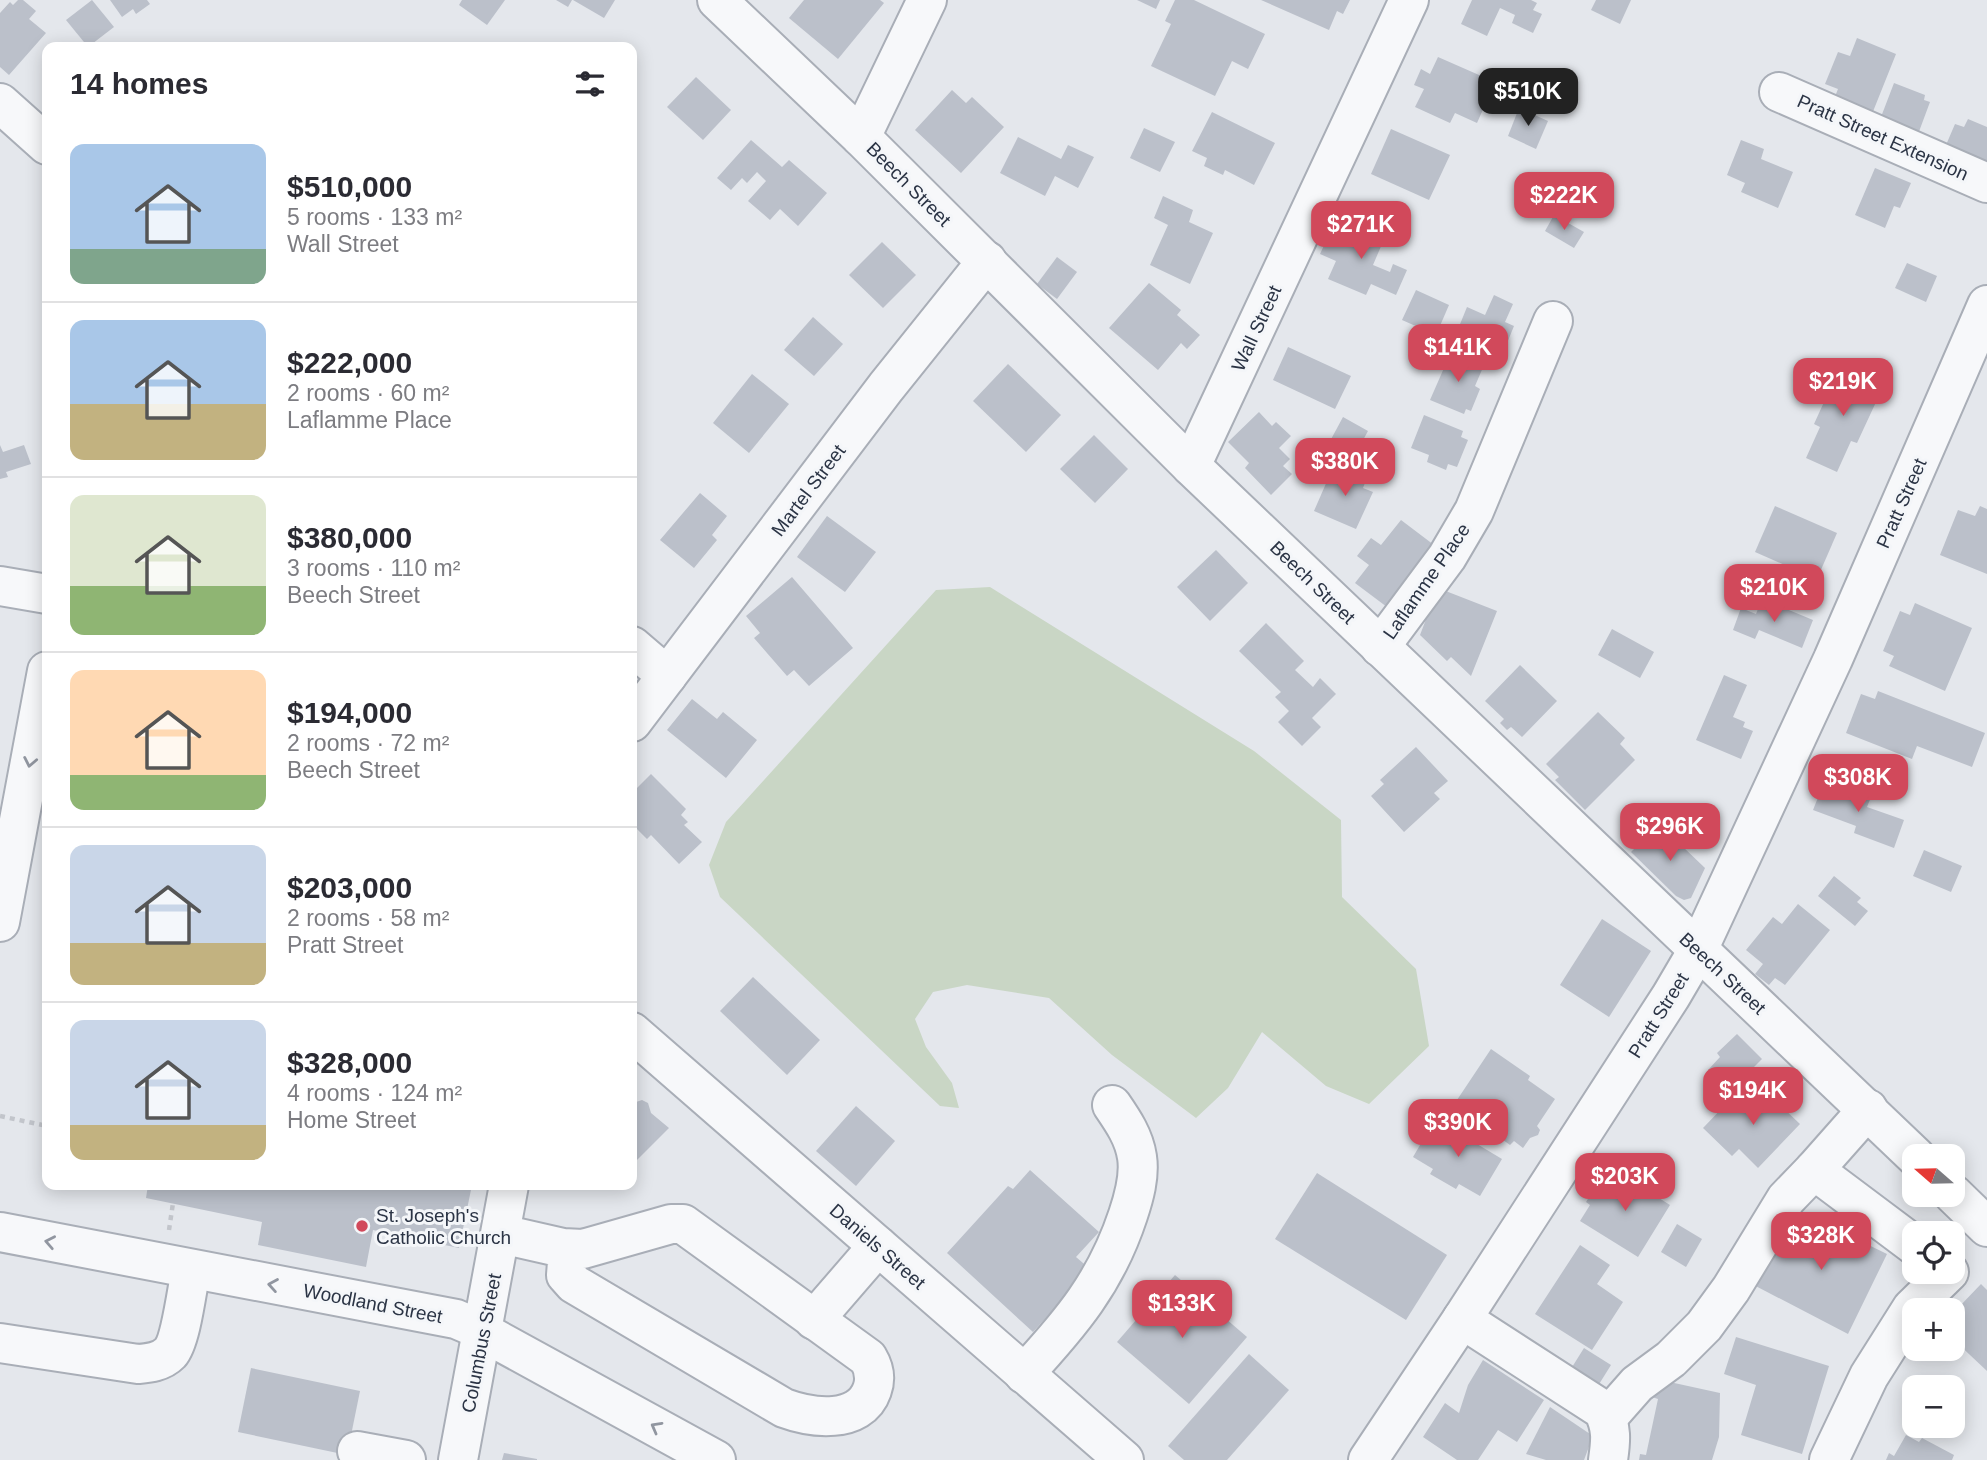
<!DOCTYPE html>
<meta charset="utf-8">
<style>
:root{--surface:#fff;--page:#f2f2f3;--text:#2b2b33;--muted:#7c7c81;--line:#e1e1e2;--accent:#d1495b}
body{margin:0;font-family:Arial,sans-serif;background:var(--page);color:var(--text);height:100vh;display:flex;flex-direction:column;font-size:26px;white-space:nowrap}
*{box-sizing:border-box;margin:0}
p{font-size:23px;color:var(--muted)}
.icon{flex:none;width:38px;height:38px;fill:none;stroke:currentColor;stroke-width:2;stroke-linecap:round;stroke-linejoin:round}
.map{position:relative;flex:1;overflow:hidden}
.panel{position:absolute;left:42px;top:42px;width:595px;height:1148px;display:flex;flex-direction:column;background:var(--surface);border-radius:14px;box-shadow:0 4px 18px #0003}
.panel>*{flex:none}
.needle{width:46px;rotate:290deg}
.tools{position:absolute;left:1902px;top:1144px;display:grid;gap:14px}
.tools a{display:grid;place-items:center;width:63px;height:63px;border-radius:14px;background:var(--surface);box-shadow:0 4px 18px #0003;font-size:35px}
.price{position:absolute;translate:-50% -60px;padding:0 16px;border-radius:14px;background:var(--accent);color:#fff;font-size:23px;line-height:46px;filter:drop-shadow(0 2px 4px #0008)}
.price::after{content:'';position:absolute;left:50%;top:42px;width:21px;height:16px;margin-left:-10px;background:inherit;clip-path:polygon(0 0,100% 0,50% 100%)}
.price.current{background:#222;color:#fff}
ul{padding:0;list-style:none}
li{display:flex;align-items:center;gap:21px;height:175px;padding:0 28px}
li+li{border-top:2px solid var(--line)}
li span{display:grid;place-items:center;flex:none;width:196px;height:140px;border-radius:14px;color:#555}
li>.icon{margin-inline-start:auto}
span .icon{width:84px;height:84px;fill:#fffc;stroke-width:1}
li b{font-size:30px}
h2{display:flex;justify-content:space-between;align-items:center;height:84px;padding:0 28px;font-size:30px}
.map>svg:first-child{display:block}
.green{fill:#c9d6c5}
.building{fill:#bbc0ca}
.lines{fill:none;stroke-linecap:round;stroke-linejoin:round}
.minor-casing{stroke:#a9aeb7;stroke-width:42}
.path{stroke:#c2c5cb;stroke-width:4.5;stroke-dasharray:5 5;stroke-linecap:butt}
.minor{stroke:#f7f8fa;stroke-width:38}
.oneway{stroke:#9196a0}
.poi-dot{fill:#d1495b;stroke:#f4f6f9;stroke-width:2.5}
.labels{text-anchor:middle;stroke-width:6;stroke-linejoin:round;paint-order:stroke}
.street-label{font-size:19px;fill:#2b3445;stroke:#f4f6f9}
.poi-label{font-size:19px;fill:#2b3445;stroke:#f4f6f9;text-anchor:start}
</style>
<div class="map">
<svg width="1987" height="1460" viewBox="0 0 1987 1460">
<rect width="100%" height="100%" fill="#e4e7ec"/>
<polygon class="green" points="990,587 1254,751 1341,820 1342,897 1416,969 1429,1046 1369,1104 1326,1086 1262,1032 1228,1088 1196,1118 1112,1055 1049,998 967,985 933,992 915,1019 926,1047 952,1083 959,1108 940,1106 720,897 709,865 726,822 936,590"/>
<g class="building">
<polygon points="18,0 23,0 36,11 29,19 46,33 9,75 0,67 0,13 10,2 13,5"/>
<polygon points="92,0 114,27 88,47 66,20"/>
<polygon points="110,0 147,0 150,4 136,14 133,9 122,17"/>
<polygon points="462,0 505,0 487,25 459,5"/>
<polygon points="556,0 572,0 568,7"/>
<polygon points="573,0 615,0 604,18"/>
<polygon points="804,0 880,0 884,3 838,59 789,18"/>
<polygon points="1137,0 1160,0 1156,9"/>
<polygon points="1175,0 1194,0 1265,34 1248,69 1232,61 1215,96 1151,66 1171,24 1165,21"/>
<polygon points="1261,0 1350,0 1343,14 1337,11 1329,30"/>
<polygon points="1472,0 1531,0 1537,3 1533,10 1542,14 1533,33 1512,23 1515,15 1500,8 1487,36 1461,24"/>
<polygon points="1596,0 1631,0 1620,24 1591,10"/>
<polygon points="1857,38 1896,54 1872,114 1834,99 1838,89 1825,84 1838,52 1850,56"/>
<polygon points="1438,57 1495,82 1477,123 1455,113 1450,123 1415,107 1424,89 1414,85 1421,69 1430,74"/>
<polygon points="696,77 731,110 703,140 667,107"/>
<polygon points="1894,83 1925,95 1924,100 1930,102 1914,145 1876,130"/>
<polygon points="952,90 966,103 972,97 1004,127 961,173 915,130"/>
<polygon points="1519,108 1548,121 1536,149 1508,136"/>
<polygon points="1212,112 1275,143 1254,185 1225,170 1223,175 1204,166 1207,158 1192,151"/>
<polygon points="1968,119 1987,127 1987,168 1946,145 1955,124 1964,127"/>
<polygon points="1144,128 1175,142 1160,172 1130,158"/>
<polygon points="1391,129 1450,155 1429,200 1371,174"/>
<polygon points="1018,137 1061,159 1068,145 1094,157 1078,188 1055,176 1045,196 1000,173"/>
<polygon points="751,140 782,167 789,160 827,193 798,226 780,209 770,220 748,201 766,181 757,172 747,183 742,178 731,190 717,178"/>
<polygon points="1741,140 1764,149 1761,159 1793,172 1778,208 1741,192 1745,183 1727,175"/>
<polygon points="1875,168 1911,183 1900,208 1894,206 1885,228 1855,215"/>
<polygon points="1163,196 1193,210 1189,222 1213,233 1190,284 1150,265 1168,225 1154,218"/>
<polygon points="1554,215 1584,232 1574,248 1545,231"/>
<polygon points="1346,220 1385,237 1373,265 1390,272 1393,264 1407,270 1396,295 1371,284 1366,295 1328,279 1336,261 1320,254 1326,241 1335,245"/>
<polygon points="882,242 916,275 883,308 849,275"/>
<polygon points="1057,257 1077,272 1057,299 1037,284"/>
<polygon points="1907,263 1937,276 1926,302 1895,288"/>
<polygon points="1149,283 1181,310 1177,315 1200,335 1187,349 1181,343 1158,370 1109,328"/>
<polygon points="1416,290 1449,305 1436,335 1402,320"/>
<polygon points="1494,295 1513,304 1505,322 1514,326 1505,348 1496,343 1491,355 1454,339 1467,307 1485,315"/>
<polygon points="813,317 843,344 814,376 784,350"/>
<polygon points="1288,347 1351,376 1335,409 1273,380"/>
<polygon points="1451,352 1484,365 1475,386 1480,389 1471,411 1466,409 1464,414 1430,400"/>
<polygon points="1008,364 1061,415 1026,452 973,401"/>
<polygon points="1840,367 1883,387 1857,443 1851,441 1837,472 1806,458 1820,427 1814,424"/>
<polygon points="752,374 789,404 749,453 713,423"/>
<polygon points="1259,412 1272,426 1276,422 1291,436 1279,448 1290,459 1283,466 1292,474 1271,495 1245,468 1249,463 1228,442"/>
<polygon points="1424,415 1463,431 1461,437 1468,440 1457,467 1448,464 1446,470 1427,462 1429,455 1411,448"/>
<polygon points="1343,417 1368,431 1362,442 1389,457 1381,472 1329,443"/>
<polygon points="1094,435 1128,469 1095,503 1060,469"/>
<polygon points="0,445 3,452 24,445 31,464 6,472 8,477 0,479"/>
<polygon points="1349,467 1368,475 1363,488 1373,492 1356,529 1314,511 1331,472 1344,477"/>
<polygon points="700,493 727,516 712,535 717,540 694,568 660,540"/>
<polygon points="1775,506 1837,533 1817,579 1755,552"/>
<polygon points="1980,506 1987,509 1987,574 1940,555 1958,510 1975,516"/>
<polygon points="827,516 876,552 845,592 797,557"/>
<polygon points="1401,520 1434,545 1387,607 1355,583 1369,565 1357,556 1371,538 1381,545"/>
<polygon points="1216,550 1248,583 1210,621 1177,587"/>
<polygon points="792,577 853,648 809,686 794,670 787,676 754,638 760,633 746,616"/>
<polygon points="1438,588 1497,611 1471,676 1451,657 1447,661 1420,635"/>
<polygon points="1762,599 1813,620 1802,648 1759,630 1755,639 1733,630 1741,608 1756,614"/>
<polygon points="1915,603 1972,628 1945,691 1889,666 1894,656 1883,651 1900,611 1910,615"/>
<polygon points="1266,623 1304,661 1295,670 1313,687 1320,678 1336,694 1312,718 1321,727 1302,746 1278,722 1289,711 1275,697 1281,692 1239,651"/>
<polygon points="1612,629 1654,652 1640,678 1598,655"/>
<polygon points="1520,665 1557,701 1522,737 1511,727 1507,730 1500,723 1504,719 1485,701"/>
<polygon points="1724,675 1747,685 1733,717 1745,722 1743,727 1753,731 1741,759 1696,740"/>
<polygon points="1878,691 1985,733 1972,767 1917,746 1912,759 1846,733 1861,694 1875,699"/>
<polygon points="692,699 717,719 723,712 757,740 726,778 667,730"/>
<polygon points="1598,712 1625,738 1620,744 1635,760 1585,810 1555,780 1559,777 1546,764"/>
<polygon points="1416,747 1448,781 1434,793 1440,799 1404,832 1371,796 1384,784 1380,780"/>
<polygon points="651,774 686,809 681,815 688,822 684,825 702,842 679,864 651,835 647,839 632,824 632,793"/>
<polygon points="1825,780 1871,797 1867,807 1904,820 1894,848 1854,833 1856,826 1813,810"/>
<polygon points="1659,824 1705,868 1691,898 1684,900 1676,896 1631,852"/>
<polygon points="1924,850 1962,866 1951,892 1913,876"/>
<polygon points="1834,876 1861,898 1857,902 1868,911 1855,926 1818,896"/>
<polygon points="1798,904 1830,930 1785,985 1775,978 1769,985 1755,974 1763,964 1746,950 1773,917 1782,924"/>
<polygon points="1602,919 1651,951 1609,1017 1560,985"/>
<polygon points="753,977 820,1040 787,1075 720,1011"/>
<polygon points="1737,1034 1762,1059 1742,1079 1738,1075 1725,1087 1708,1070 1720,1057 1717,1053"/>
<polygon points="1491,1049 1530,1076 1528,1080 1555,1099 1537,1126 1540,1130 1538,1135 1530,1138 1523,1148 1514,1141 1510,1145 1499,1137 1502,1133 1457,1100"/>
<polygon points="1759,1085 1800,1124 1758,1168 1739,1149 1732,1156 1703,1128 1727,1103 1735,1111"/>
<polygon points="632,1098 636,1102 642,1100 648,1103 651,1113 669,1128 632,1165"/>
<polygon points="856,1106 895,1141 856,1186 816,1151"/>
<polygon points="1433,1123 1454,1136 1459,1127 1480,1139 1477,1144 1502,1159 1480,1196 1459,1184 1456,1189 1430,1174 1433,1169 1413,1157"/>
<polygon points="1030,1170 1099,1232 1076,1257 1090,1269 1033,1332 947,1253 1008,1186 1013,1189"/>
<polygon points="1616,1171 1670,1205 1638,1257 1580,1221 1590,1205 1586,1202 1598,1183 1606,1187"/>
<polygon points="1317,1173 1447,1255 1406,1320 1275,1239"/>
<polygon points="148,1185 472,1185 459,1248 373,1230 366,1267 258,1245 262,1222 146,1198"/>
<polygon points="1797,1210 1887,1254 1848,1334 1748,1282 1778,1250"/>
<polygon points="1677,1224 1702,1239 1686,1267 1661,1252"/>
<polygon points="1580,1245 1610,1265 1597,1284 1623,1302 1592,1350 1535,1314"/>
<polygon points="1175,1275 1247,1337 1189,1404 1117,1342"/>
<polygon points="1981,1284 1987,1290 1987,1371 1953,1339 1953,1326 1965,1313 1959,1307"/>
<polygon points="1736,1337 1829,1366 1802,1454 1741,1435 1756,1385 1724,1374"/>
<polygon points="1584,1348 1611,1365 1596,1389 1569,1372"/>
<polygon points="1249,1354 1289,1390 1227,1460 1184,1460 1168,1446"/>
<polygon points="1483,1360 1544,1400 1517,1442 1498,1430 1478,1460 1457,1460 1423,1437 1445,1403 1459,1413 1468,1385"/>
<polygon points="251,1368 360,1391 347,1455 238,1432"/>
<polygon points="1656,1379 1720,1393 1719,1437 1712,1460 1639,1460 1640,1454 1646,1455 1658,1399 1652,1397"/>
<polygon points="1550,1407 1593,1436 1584,1460 1546,1460 1526,1454"/>
<polygon points="1906,1435 1919,1442 1922,1438 1954,1455 1952,1460 1886,1460 1889,1453 1894,1456"/>
<polygon points="504,1453 537,1459 537,1460 502,1460"/>
</g>
<g class="lines">
<g class="minor-casing">
<g id="minor">
<polyline points="717,0 861,137 1191,466 1916,1157"/>
<polyline points="1779,92 1987,183"/>
<polyline points="0,103 47,145"/>
<polyline points="861,137 927,0"/>
<polyline points="1191,466 1409,0"/>
<polyline points="0,586 47,594"/>
<polyline points="632,646 667,676"/>
<polyline points="1380,647 1447,557 1474,511 1553,321"/>
<polyline points="632,722 886,387 987,261"/>
<polyline points="0,922 47,671"/>
<polyline points="632,1032 1124,1460"/>
<polyline points="1868,1109 1814,1170 1914,1245"/>
<polyline points="1953,1194 1987,1227"/>
<polyline points="0,1232 456,1319 470,1325 716,1460"/>
<path d="M501,1234L563,1248L583,1249L671,1224H683L868,1358C874,1368 876,1379 872,1390C860,1425 811,1418 784,1408L574,1284L566,1275L568,1249"/>
<path d="M1462,1319L1603,1410C1612,1428 1611,1440 1608,1460"/>
<polyline points="814,1320 878,1246"/>
<path d="M0,1343L138,1364C149,1363 161,1362 170,1353C181,1341 187,1288 191,1270"/>
<path d="M1024,1374C1071,1323 1106,1282 1128,1215C1134,1197 1140,1176 1137,1157C1134,1137 1123,1121 1112,1105"/>
<polyline points="1607,1418 1637,1384 1671,1359 1704,1326 1731,1289 1786,1199 1814,1170"/>
<polyline points="357,1451 406,1460"/>
<polyline points="458,1460 509,1185"/>
<polyline points="1368,1460 1462,1319 1671,996 1698,950 1833,659 1987,305"/>
<polyline points="1829,1460 1869,1376 1912,1308 1949,1272"/>
</g>
</g>
<g class="path">
<polyline points="0,1116 47,1126"/>
<polyline points="169,1230 173,1203"/>
</g>
<use href="#minor" class="minor"/>
</g>
<defs><path id="oneway-chevron" d="M-2-3.5L2.5 0L-2 3.5" fill="none" stroke-width="1.6" stroke-linecap="round" stroke-linejoin="round" transform="scale(1.75)"/></defs>
<g class="oneway">
<use href="#oneway-chevron" transform="translate(30 762) rotate(101)"/>
<use href="#oneway-chevron" transform="translate(50 1242) rotate(-169)"/>
<use href="#oneway-chevron" transform="translate(273 1285) rotate(-170)"/>
<use href="#oneway-chevron" transform="translate(656 1427) rotate(-151)"/>
</g>
<circle class="poi-dot" cx="362" cy="1226" r="7"/>
<g class="labels">
<g class="street-label">
<text transform="translate(1883 137) rotate(24)" y="7">Pratt Street Extension</text>
<text transform="translate(909 184) rotate(45)" y="7">Beech Street</text>
<text transform="translate(1256 328) rotate(-65)" y="7">Wall Street</text>
<text transform="translate(808 490) rotate(-53)" y="7">Martel Street</text>
<text transform="translate(1901 503) rotate(-66)" y="7">Pratt Street</text>
<text transform="translate(1426 581) rotate(-55)" y="7">Laflamme Place</text>
<text transform="translate(1313 582) rotate(44)" y="7">Beech Street</text>
<text transform="translate(1723 973) rotate(43)" y="7">Beech Street</text>
<text transform="translate(1658 1015) rotate(-58)" y="7">Pratt Street</text>
<text transform="translate(878 1246) rotate(41)" y="7">Daniels Street</text>
<text transform="translate(373 1303) rotate(11)" y="7">Woodland Street</text>
<text transform="translate(481 1343) rotate(-79)" y="7">Columbus Street</text>
</g>
<g class="poi-label">
<text x="376" y="1222">St. Joseph's<tspan x="376" dy="22">Catholic Church</tspan></text>
</g>
</g>
</svg>
<div class="tools">
<a><svg class="needle" viewBox="-14 -14 28 28"><path d="M0-13l5 13h-10z" fill="#e53935"/><path d="M0 13l5-13h-10z" fill="#7c7c81"/></svg></a>
<a><svg class="icon" aria-label="locate" viewBox="0 0 24 24"><circle cx="12" cy="12" r="6"/><path d="M12 2v4M12 18v4M2 12h4M18 12h4"/></svg></a>
<a>+</a>
<a>−</a>
</div>
<b class="price current" style="left:1528px;top:128px">$510K</b>
<b class="price" style="left:1564px;top:232px">$222K</b>
<b class="price" style="left:1361px;top:261px">$271K</b>
<b class="price" style="left:1458px;top:384px">$141K</b>
<b class="price" style="left:1843px;top:418px">$219K</b>
<b class="price" style="left:1345px;top:498px">$380K</b>
<b class="price" style="left:1774px;top:624px">$210K</b>
<b class="price" style="left:1858px;top:814px">$308K</b>
<b class="price" style="left:1670px;top:863px">$296K</b>
<b class="price" style="left:1753px;top:1127px">$194K</b>
<b class="price" style="left:1458px;top:1159px">$390K</b>
<b class="price" style="left:1625px;top:1213px">$203K</b>
<b class="price" style="left:1821px;top:1272px">$328K</b>
<b class="price" style="left:1182px;top:1340px">$133K</b>
<section class="panel">
<h2>14 homes<svg class="icon" aria-label="filters" viewBox="0 0 24 24"><path d="M4 7h16M4 17h16"/><circle cx="9" cy="7" r="2"/><circle cx="15" cy="17" r="2"/></svg></h2>
<ul>
<li><span style="background:linear-gradient(#a9c7e8 75%,#7fa58c 0)"><svg class="icon" aria-label="home" viewBox="0 0 24 24"><path d="M3 11l9-7 9 7M6 9v11h12V9"/></svg></span><div><b>$510,000</b><p>5 rooms · 133 m²</p><p>Wall Street</p></div></li>
<li><span style="background:linear-gradient(#a9c7e8 60%,#c2b280 0)"><svg class="icon" aria-label="home" viewBox="0 0 24 24"><path d="M3 11l9-7 9 7M6 9v11h12V9"/></svg></span><div><b>$222,000</b><p>2 rooms · 60 m²</p><p>Laflamme Place</p></div></li>
<li><span style="background:linear-gradient(#dfe7d0 65%,#8fb573 0)"><svg class="icon" aria-label="home" viewBox="0 0 24 24"><path d="M3 11l9-7 9 7M6 9v11h12V9"/></svg></span><div><b>$380,000</b><p>3 rooms · 110 m²</p><p>Beech Street</p></div></li>
<li><span style="background:linear-gradient(#ffd9b3 75%,#8fb573 0)"><svg class="icon" aria-label="home" viewBox="0 0 24 24"><path d="M3 11l9-7 9 7M6 9v11h12V9"/></svg></span><div><b>$194,000</b><p>2 rooms · 72 m²</p><p>Beech Street</p></div></li>
<li><span style="background:linear-gradient(#c9d6e8 70%,#c2b280 0)"><svg class="icon" aria-label="home" viewBox="0 0 24 24"><path d="M3 11l9-7 9 7M6 9v11h12V9"/></svg></span><div><b>$203,000</b><p>2 rooms · 58 m²</p><p>Pratt Street</p></div></li>
<li><span style="background:linear-gradient(#c9d6e8 75%,#c2b280 0)"><svg class="icon" aria-label="home" viewBox="0 0 24 24"><path d="M3 11l9-7 9 7M6 9v11h12V9"/></svg></span><div><b>$328,000</b><p>4 rooms · 124 m²</p><p>Home Street</p></div></li>
</ul>
</section>
</div>
